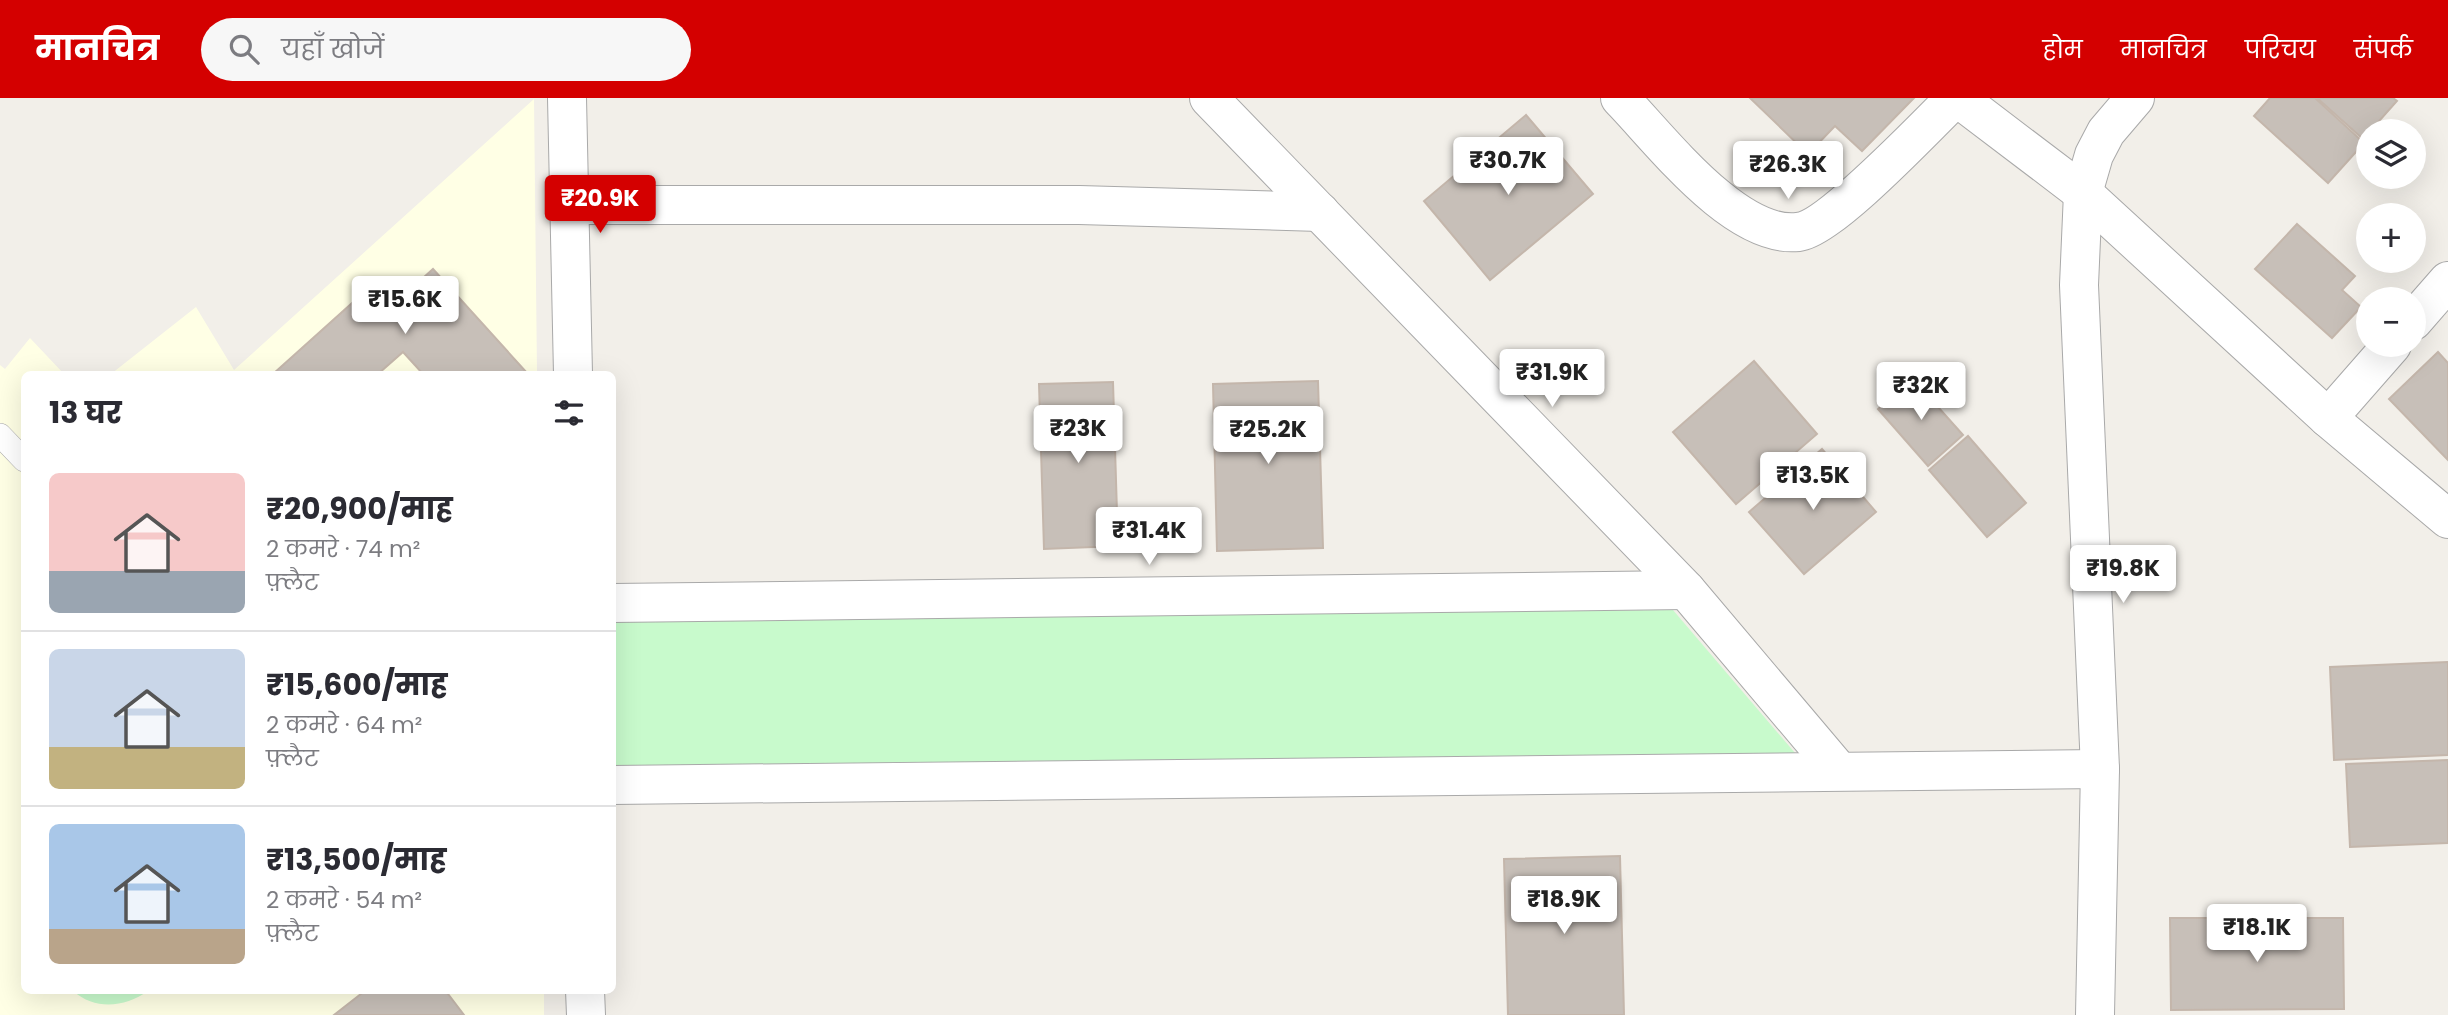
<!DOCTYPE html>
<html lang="hi">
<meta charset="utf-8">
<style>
:root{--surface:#fff;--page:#f7f7f7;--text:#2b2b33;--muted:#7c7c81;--line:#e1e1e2;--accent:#d40000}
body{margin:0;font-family:Poppins,"Noto Sans Devanagari",sans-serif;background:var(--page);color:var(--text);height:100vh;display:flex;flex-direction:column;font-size:26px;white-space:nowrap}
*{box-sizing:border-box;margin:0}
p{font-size:23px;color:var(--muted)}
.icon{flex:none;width:38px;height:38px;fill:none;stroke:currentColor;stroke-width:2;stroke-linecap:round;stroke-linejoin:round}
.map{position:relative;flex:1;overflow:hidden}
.panel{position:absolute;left:21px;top:273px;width:595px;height:623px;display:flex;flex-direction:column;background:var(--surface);border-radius:10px;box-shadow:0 7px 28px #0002}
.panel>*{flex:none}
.controls{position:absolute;left:2356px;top:21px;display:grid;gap:14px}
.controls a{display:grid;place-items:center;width:70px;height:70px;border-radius:50%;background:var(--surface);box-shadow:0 7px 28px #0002;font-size:35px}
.price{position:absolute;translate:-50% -60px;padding:0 16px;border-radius:7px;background:#fff;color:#222;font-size:23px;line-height:46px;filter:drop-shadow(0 2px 4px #0008)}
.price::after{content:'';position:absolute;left:50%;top:42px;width:21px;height:16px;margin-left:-10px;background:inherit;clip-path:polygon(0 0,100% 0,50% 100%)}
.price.current{background:var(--accent);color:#fff}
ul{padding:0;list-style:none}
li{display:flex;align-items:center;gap:21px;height:175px;padding:0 28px}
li+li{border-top:2px solid var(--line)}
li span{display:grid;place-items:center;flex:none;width:196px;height:140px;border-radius:10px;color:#555}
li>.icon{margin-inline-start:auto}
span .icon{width:84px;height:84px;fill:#fffc;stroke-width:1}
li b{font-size:30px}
h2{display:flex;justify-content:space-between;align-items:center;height:84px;padding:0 28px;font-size:30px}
header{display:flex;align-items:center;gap:42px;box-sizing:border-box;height:98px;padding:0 35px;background:var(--accent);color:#fff}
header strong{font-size:33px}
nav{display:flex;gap:38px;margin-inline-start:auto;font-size:24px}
.search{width:490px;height:63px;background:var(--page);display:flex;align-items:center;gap:18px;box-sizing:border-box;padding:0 24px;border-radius:38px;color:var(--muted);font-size:26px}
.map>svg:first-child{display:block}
.education{fill:#ffffe5}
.park{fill:#c8facc}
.building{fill:#c7bfb8;stroke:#c4b6ab;stroke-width:2}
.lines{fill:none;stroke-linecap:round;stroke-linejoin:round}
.service-casing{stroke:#a9a9a9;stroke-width:24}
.minor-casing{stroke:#a9a9a9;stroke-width:40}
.service{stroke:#fff;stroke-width:23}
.minor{stroke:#fff;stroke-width:38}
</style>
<header>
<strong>मानचित्र</strong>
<div class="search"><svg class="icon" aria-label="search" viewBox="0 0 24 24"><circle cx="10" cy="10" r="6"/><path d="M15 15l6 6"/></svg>यहाँ खोजें</div>
<nav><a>होम</a><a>मानचित्र</a><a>परिचय</a><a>संपर्क</a></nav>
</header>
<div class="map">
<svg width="2448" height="917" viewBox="0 0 2448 917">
<rect width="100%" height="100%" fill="#f2efe9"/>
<g class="education">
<polygon points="534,1 537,276 111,276 196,209 234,272"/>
<polygon points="30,240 64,276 24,276 24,892 544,892 544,917 0,917 0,267 5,271"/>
</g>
<g class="park">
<polygon points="1673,512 1795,655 613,670 612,520"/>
<path d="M73,893H148C125,909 96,913 73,893Z"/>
</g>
<g class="building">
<polygon points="1750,0 1914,0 1862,53 1835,28 1808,56"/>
<polygon points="2270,0 2315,0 2364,45 2328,85 2254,18"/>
<polygon points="2317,0 2393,0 2397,3 2363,41"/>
<polygon points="1526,17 1593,96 1490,182 1424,103"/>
<polygon points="2297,126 2355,178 2342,192 2361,209 2332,240 2255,171"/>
<polygon points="433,171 528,276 423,276 403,254 378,276 273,276 380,180 400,201"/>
<polygon points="2438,254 2448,265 2448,362 2389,301"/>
<polygon points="1754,263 1817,336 1736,406 1673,334"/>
<polygon points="1913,281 1963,337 1928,368 1878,311"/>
<polygon points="1318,283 1323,450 1217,453 1213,286"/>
<polygon points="1113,284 1118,448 1044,451 1039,286"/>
<polygon points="1968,338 2026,405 1987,439 1929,372"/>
<polygon points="1822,351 1876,414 1804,476 1749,414"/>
<polygon points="2448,564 2448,657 2334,662 2330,569"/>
<polygon points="2448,662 2448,745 2350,749 2346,666"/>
<polygon points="1620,758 1624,917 1508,917 1504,761"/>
<polygon points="2170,820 2343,820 2344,911 2171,912"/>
<polygon points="366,892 445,892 464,917 334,917"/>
</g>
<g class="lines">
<g class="service-casing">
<polyline id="service" points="0,337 24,362"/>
</g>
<g class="minor-casing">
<g id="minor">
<polyline points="567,0 573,276"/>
<polyline points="1209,0 1686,492 1839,673"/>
<path d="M1620,0C1660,41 1735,141 1798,134C1830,131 1927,27 1955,0"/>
<polyline points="1958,0 2083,95 2328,320 2448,421"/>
<polyline points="569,107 1079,107 1320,114"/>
<polyline points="2413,223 2448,183"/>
<polyline points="2328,320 2392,247"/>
<polyline points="612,505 1686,492"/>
<polyline points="612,687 2100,671"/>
<polyline points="585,892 586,917"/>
<polyline points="2095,917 2100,671 2079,187 2083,95 2094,57 2106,34 2135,0"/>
</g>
</g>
<use href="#service" class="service"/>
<use href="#minor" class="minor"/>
</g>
</svg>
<div class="controls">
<a><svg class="icon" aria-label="layers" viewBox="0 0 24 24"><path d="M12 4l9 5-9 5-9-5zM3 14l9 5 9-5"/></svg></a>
<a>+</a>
<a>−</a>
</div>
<b class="price" style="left:1508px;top:99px">₹30.7K</b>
<b class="price" style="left:1788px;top:103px">₹26.3K</b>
<b class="price current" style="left:600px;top:137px">₹20.9K</b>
<b class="price" style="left:405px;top:238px">₹15.6K</b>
<b class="price" style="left:1552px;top:311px">₹31.9K</b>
<b class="price" style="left:1921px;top:324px">₹32K</b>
<b class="price" style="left:1078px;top:367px">₹23K</b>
<b class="price" style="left:1268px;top:368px">₹25.2K</b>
<b class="price" style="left:1813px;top:414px">₹13.5K</b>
<b class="price" style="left:1149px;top:469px">₹31.4K</b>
<b class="price" style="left:2123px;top:507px">₹19.8K</b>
<b class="price" style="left:1564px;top:838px">₹18.9K</b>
<b class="price" style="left:2257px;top:866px">₹18.1K</b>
<section class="panel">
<h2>13 घर<svg class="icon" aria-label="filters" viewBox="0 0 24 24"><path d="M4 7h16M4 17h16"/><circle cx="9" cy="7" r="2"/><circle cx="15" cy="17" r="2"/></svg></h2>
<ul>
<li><span style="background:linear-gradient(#f6c9c9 70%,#9aa5b1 0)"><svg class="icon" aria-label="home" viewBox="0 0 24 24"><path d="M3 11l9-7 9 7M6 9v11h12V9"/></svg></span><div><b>₹20,900/माह</b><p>2 कमरे · 74 m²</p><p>फ़्लैट</p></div></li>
<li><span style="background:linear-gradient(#c9d6e8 70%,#c2b280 0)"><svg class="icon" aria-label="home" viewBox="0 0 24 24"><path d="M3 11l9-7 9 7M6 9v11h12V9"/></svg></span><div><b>₹15,600/माह</b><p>2 कमरे · 64 m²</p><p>फ़्लैट</p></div></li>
<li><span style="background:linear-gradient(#a9c7e8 75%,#b9a48a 0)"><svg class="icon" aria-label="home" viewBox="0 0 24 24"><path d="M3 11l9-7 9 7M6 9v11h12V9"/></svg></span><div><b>₹13,500/माह</b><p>2 कमरे · 54 m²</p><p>फ़्लैट</p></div></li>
</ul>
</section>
</div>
